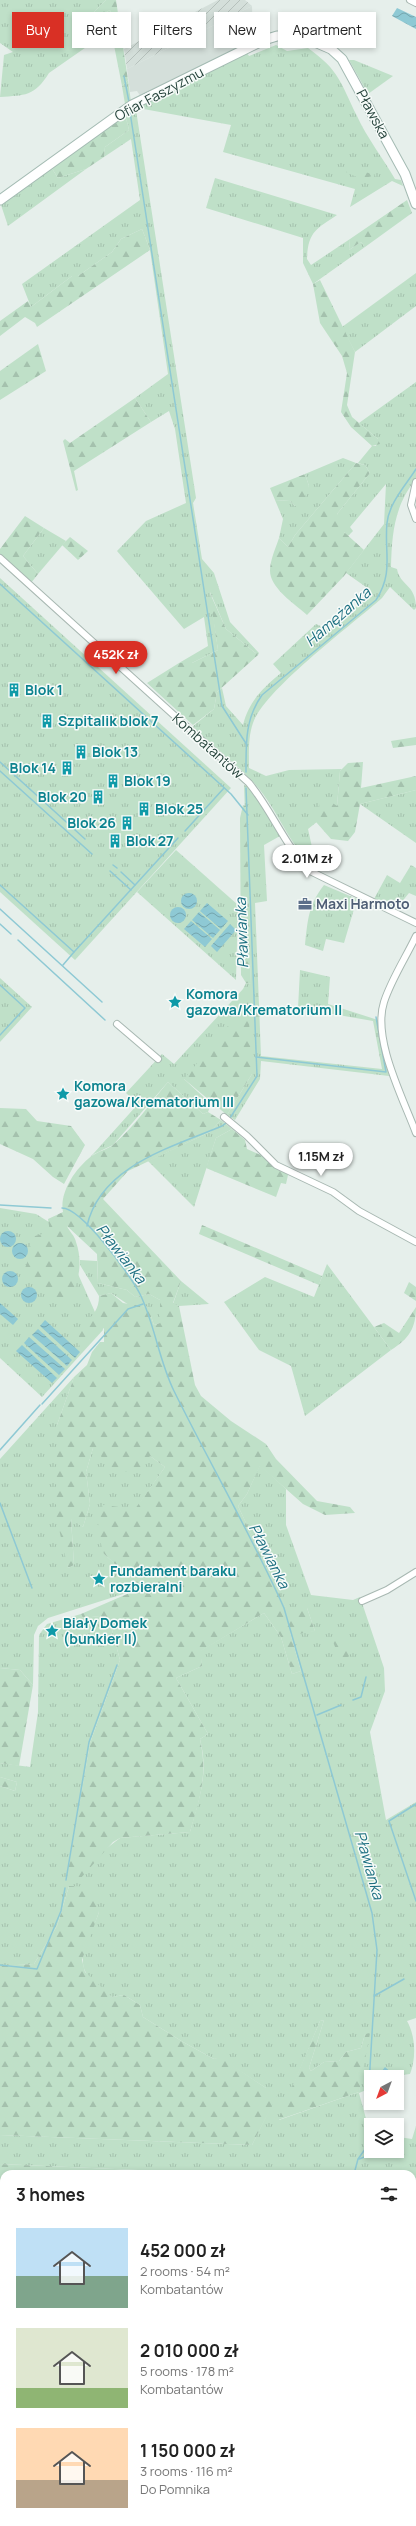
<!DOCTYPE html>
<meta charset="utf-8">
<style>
:root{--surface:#fff;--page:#f6f6f6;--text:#222;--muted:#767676;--accent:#d93025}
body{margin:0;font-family:Manrope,sans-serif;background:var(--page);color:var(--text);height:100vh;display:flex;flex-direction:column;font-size:15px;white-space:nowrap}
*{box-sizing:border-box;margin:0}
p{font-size:13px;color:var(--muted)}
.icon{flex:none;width:22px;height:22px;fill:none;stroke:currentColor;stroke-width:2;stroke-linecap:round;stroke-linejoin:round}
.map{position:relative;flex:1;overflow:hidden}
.details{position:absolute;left:0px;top:2170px;width:416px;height:356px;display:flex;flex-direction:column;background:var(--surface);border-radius:12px 12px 0 0;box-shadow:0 2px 6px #0003}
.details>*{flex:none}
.hud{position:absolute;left:12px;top:12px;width:392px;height:36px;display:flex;gap:8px}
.needle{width:26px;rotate:221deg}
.buttons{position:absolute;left:364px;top:2070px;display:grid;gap:8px}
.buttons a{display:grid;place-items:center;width:40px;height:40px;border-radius:0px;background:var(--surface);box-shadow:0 2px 6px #0003;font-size:20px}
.price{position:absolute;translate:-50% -34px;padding:0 9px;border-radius:14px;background:#fff;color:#222;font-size:13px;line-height:26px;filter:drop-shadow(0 1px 2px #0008)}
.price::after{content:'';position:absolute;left:50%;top:24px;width:12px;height:9px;margin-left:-6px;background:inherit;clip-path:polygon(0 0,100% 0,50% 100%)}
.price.current{background:var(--accent);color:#fff}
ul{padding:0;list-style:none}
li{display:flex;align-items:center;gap:12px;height:100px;padding:0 16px}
li span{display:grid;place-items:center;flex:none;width:112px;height:80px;border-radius:0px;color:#555}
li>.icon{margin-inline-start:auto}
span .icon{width:48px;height:48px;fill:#fffc;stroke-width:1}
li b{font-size:17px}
h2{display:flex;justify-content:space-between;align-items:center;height:48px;padding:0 16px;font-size:17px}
.pill{padding:0 14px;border-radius:0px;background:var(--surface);box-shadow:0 2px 6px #0003;font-size:14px;line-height:36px}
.pill.current{background:var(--accent);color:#fff}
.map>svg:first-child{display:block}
.built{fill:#d4dfda}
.industrial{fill:url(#industrial-furrows)}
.grass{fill:url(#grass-tufts);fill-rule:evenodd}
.forest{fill:url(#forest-firs)}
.water{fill:url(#water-waves)}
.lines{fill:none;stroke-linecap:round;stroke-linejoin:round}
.stream{stroke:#8ec9d4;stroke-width:1.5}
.street-casing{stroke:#a8b8b2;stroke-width:8}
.secondary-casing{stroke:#a4bbb3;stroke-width:11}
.street{stroke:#fff;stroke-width:6}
.secondary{stroke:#fff;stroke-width:9}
.labels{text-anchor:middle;stroke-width:3;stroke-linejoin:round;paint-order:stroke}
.street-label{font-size:14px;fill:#24423a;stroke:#f7fbf9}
.culture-label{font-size:14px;font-weight:bold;fill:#0d838f;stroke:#f7fbf9;text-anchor:start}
.service-label{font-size:14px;font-weight:bold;fill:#4e5e75;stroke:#f7fbf9;text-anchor:start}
.water-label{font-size:15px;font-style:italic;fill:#1c6f80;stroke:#f7fbf9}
</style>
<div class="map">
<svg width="416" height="2526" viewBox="0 0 416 2526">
<defs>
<pattern id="industrial-furrows" width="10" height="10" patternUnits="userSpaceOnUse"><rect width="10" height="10" fill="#d4dfda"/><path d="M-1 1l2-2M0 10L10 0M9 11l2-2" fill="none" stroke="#b6c1bc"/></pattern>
<pattern id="grass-tufts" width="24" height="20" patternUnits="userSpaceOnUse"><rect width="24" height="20" fill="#bfe0c8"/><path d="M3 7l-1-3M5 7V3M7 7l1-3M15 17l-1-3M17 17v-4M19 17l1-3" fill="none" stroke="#a4c1ad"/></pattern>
<pattern id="forest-firs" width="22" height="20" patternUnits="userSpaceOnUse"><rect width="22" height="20" fill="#bfe0c8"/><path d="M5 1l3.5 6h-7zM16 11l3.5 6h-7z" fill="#a4c1ad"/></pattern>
<pattern id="water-waves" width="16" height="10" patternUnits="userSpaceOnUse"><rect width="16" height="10" fill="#8ec9d4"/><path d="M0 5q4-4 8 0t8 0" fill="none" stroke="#74a5ad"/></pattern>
</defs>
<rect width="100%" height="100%" fill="#e6efeb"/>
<polygon class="built" points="252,6 253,38 242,43 242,45 141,97 137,91 130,92 127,69"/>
<polygon class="industrial" points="218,0 245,0 252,6 127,69 124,49"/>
<g class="grass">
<path d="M0,0H106L93,13V20L110,10L115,27L49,73C34,97 25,95 0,97L4,55L13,52L0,43Z"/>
<path d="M276,45L287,51L308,48C340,71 340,82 357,116C367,138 383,158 395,179L401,180L403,186L392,181L350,207L355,189L223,152L231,125L138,108L247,53L249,56Z"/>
<polygon points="349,60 354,60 393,76 368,94"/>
<polygon points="128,80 131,102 125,104 122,86"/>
<polygon points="136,110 196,498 193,503 202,559 214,573 230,622 259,653 258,655 226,629 210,592 218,650 192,663 179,663 208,646 204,617 184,629 117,551 146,521 186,503 175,429 169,411 151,422 135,398 168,374 150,250 142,229 121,239 112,252 78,276 72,276 31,307 22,284 140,200 131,139 104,157 105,147 129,130 125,114"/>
<polygon points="51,167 58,178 86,169 8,226 0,202"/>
<path d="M215,178L337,215C316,229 308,232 307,259L311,265L350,239L349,250L361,242L365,247L313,284L303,263V238L206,208Z"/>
<polygon points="416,273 416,306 355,352 342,327"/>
<path d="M416,382V479C394,506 392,534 391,567L397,569C400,586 416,584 416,608L414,610L390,587L382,598C353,624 264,690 253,723C248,737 249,753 249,768L266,776L289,770L342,769L340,771L337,806L308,829L317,870C289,847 279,811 255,784C236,763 212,746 192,727L214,709L217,692L222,688L226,706L243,725C249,701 263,688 281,673L273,664L316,624L329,630L370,595L366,587L346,573L384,524L386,484L350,527L353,531L348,536L344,532L337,514L370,473L365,465L358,463L372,446H376L378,439L359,423Z"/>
<polygon points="343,458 356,463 295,535 288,547 279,538 283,519 275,500 290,501 295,506 309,486 305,474"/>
<polygon points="44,528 66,541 38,574 23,556"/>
<polygon points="0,578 231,788 75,960 0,892"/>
<polygon points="244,785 250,787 280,836 264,845 267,901 255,903 261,1056 382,1069 373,1021 298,1008 300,970 330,977 328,1004 378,1020 389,1076 261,1061 260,1079 235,1120 227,1115 252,1074 184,1079 211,1104 208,1112 203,1114 168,1082 113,1145 94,1154 76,1173 138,1104 126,1093 162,1054 174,1064 243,989 246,983 251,984"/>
<polygon points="416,790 416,843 360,804"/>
<polygon points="176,850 238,905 236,980 137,892"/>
<polygon points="411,865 416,868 416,896 409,893 396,909 374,899 387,875 400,883"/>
<path d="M324,885L357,899L344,943L326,939L323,951L305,945C308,919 308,906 324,885Z"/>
<polygon points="0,978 32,1007 0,1042"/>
<polygon points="221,1120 232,1129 216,1138 194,1207 148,1161 210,1132"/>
<polygon points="0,1208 36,1214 57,1227 103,1330 42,1397 0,1358"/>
<polygon points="80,1260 97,1261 98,1283 127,1290 135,1297 149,1294 160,1300 160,1323 154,1325 148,1307 129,1305 111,1293 99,1296 80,1265"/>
<polygon points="327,1264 391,1350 305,1416 291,1366 259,1350 224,1302 265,1277 314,1297"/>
<polygon points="181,1281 209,1304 179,1306 173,1304"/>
<polygon points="74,1377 57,1425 68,1568 74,1565 71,1518 83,1527 90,1504 86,1472 93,1448 150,1456 165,1467 135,1510 103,1506 104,1554 142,1588 48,1618 38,1626 34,1635 33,1685 20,1670 0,1668 0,1459"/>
<path d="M260,1465L286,1489V1525L311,1595L353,1600L360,1597L384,1668L385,1691L370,1732L386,1820L416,1802V2018L407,2021C416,2037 416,2059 410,2074L395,2076L392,2071L381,2072L380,2077H371V2088L359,2093L368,2126H371V2151H397V2128H400L399,2137L412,2139L416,2126V2178L412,2177V2174L396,2172L229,2174L0,2164V2135L252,2145L280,2088H266L220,2058L214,2059L183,2042L143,2017L140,2005L124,1995L112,1997C104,1990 89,1981 85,1971C77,1955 94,1928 99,1912L69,1886L57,1926L34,1964L0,1966V1786L15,1791L17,1782L0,1777V1763L30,1767L38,1712L39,1635L47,1624L81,1614L83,1618L100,1616L112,1630L120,1660L90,1743L68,1878L120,1838L190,1832C199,1798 209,1775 200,1739L208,1734L176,1678L202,1666L200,1651L264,1613L281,1637L292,1674L301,1671L290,1632L315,1631L307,1608H286L238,1506L247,1494ZM324,2020L309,2068L311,2071L324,2062L339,2061L346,2052L361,2048L365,2034L359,2092L279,2120L320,2021Z"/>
<polygon points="416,2335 416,2363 412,2367 412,2338"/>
<polygon points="0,2414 4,2418 4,2474 0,2480"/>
<polygon points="4,2508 4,2522 28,2522 28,2526 0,2526 0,2512"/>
</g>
<g class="forest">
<polygon points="106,0 116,0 128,80 122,86 111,30 115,27 110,10 93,20 93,13"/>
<polygon points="125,114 129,130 105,147 104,157 86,169 58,178 51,167"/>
<polygon points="350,168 376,175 361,179 346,172"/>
<polygon points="407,200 412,213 365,247 361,242 349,250 350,239"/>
<polygon points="142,229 150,250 37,327 35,323 25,317 0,336 0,321 28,301 31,307 72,276 78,276 112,252 121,239"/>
<polygon points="320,280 355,352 347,405 352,417 378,439 380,444 372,446 351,427 341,412 347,373 342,356 320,323 313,284"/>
<polygon points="38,344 46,371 0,400 0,371"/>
<polygon points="135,398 151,422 74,471 78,490 76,491 63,441 65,439 70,443"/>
<path d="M356,463L365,465L370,473L337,514L348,527L344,532L364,550L344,576L307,615C296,605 276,592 271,577C267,566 276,548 279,538L288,547L295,535Z"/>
<polygon points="305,474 309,486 302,505 295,506 290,501 275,500 270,488"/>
<polygon points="25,516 44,528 23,556 38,574 31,583 0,554 0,549"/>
<polygon points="70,537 88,551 78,560 62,545"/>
<polygon points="209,591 226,629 258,655 217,692 214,709 193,725 147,683 179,663 192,663 218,650"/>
<polygon points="416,737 416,745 393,748 391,741"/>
<polygon points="363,762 361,788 416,776 416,790 360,804 355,832 348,841 331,839 316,822 320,818 319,802 331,802 337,806 340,771 348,763"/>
<polygon points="243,805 246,806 251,984 246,983 241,975 240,818"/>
<polygon points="248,1002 252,1074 227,1115 184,1079"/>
<path d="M168,1082L203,1114L208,1112L221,1120L210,1132L128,1171L103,1199L181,1281L173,1303L179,1306L195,1385L201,1396L231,1421L266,1444L276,1459L317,1501L350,1507L355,1513L325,1515L303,1504L260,1466L247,1494L238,1506L286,1607L307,1608L315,1631L299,1634L290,1632L301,1671L292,1674L281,1637L264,1613L201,1651L202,1666L176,1678L208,1734L200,1739C208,1775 200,1798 190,1832L120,1838L113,1842L80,1879L67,1878L90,1743L120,1660L112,1630L100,1616L83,1618L81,1614L141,1588L104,1554L97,1530L103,1505L135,1509L165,1467L150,1456L138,1471L116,1472L93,1448L86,1472L90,1504L83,1527L71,1519L74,1565L68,1568L56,1516L57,1425L74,1377L87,1365L92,1352L100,1342H104V1328L80,1348L78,1340L81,1325C93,1317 99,1309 99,1296L111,1293L123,1303L148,1307L154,1313L151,1316L154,1325L160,1323V1300L149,1294L135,1297L127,1290L98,1283L97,1254L67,1226C69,1231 75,1236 76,1242C83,1262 79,1282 70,1300C47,1303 36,1285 25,1268L30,1255L31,1237L50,1232L48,1219L63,1212C59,1192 77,1165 95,1154C101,1150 109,1149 114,1144C134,1127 151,1102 168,1082Z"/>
<polygon points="0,1108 26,1109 37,1121 71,1126 85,1145 64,1184 53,1177 33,1159 0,1144"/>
<polygon points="232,1129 245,1140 247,1149 265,1157 288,1175 286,1184 281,1183 276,1197 206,1168 216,1138"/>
<polygon points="202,1225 322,1276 319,1285 199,1234"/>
<polygon points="409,1282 416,1287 416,1301 404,1293"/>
<path d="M416,1307C416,1328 409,1339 391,1350L374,1327L384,1323L399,1333Z"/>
<polygon points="337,1637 347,1643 350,1656 340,1660 332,1639"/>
<polygon points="0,1668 20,1670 33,1685 19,1766 0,1763"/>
<polygon points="0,1777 17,1782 15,1791 0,1786"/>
<polygon points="69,1886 91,1887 99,1912 82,1960 85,1972 112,1997 124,1995 140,2005 143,2017 183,2042 214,2059 220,2057 266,2088 281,2088 252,2145 0,2135 0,1966 34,1964 57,1926"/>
<polygon points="324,2020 309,2068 311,2071 324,2062 339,2061 346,2052 361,2048 365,2034 370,2033 359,2092 278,2120 320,2021"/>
<polygon points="0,2164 229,2174 4,2174 4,2418 0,2414"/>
<polygon points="416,2363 416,2450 412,2446 412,2367"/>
<path d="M245,2522H295C285,2526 255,2526 245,2522Z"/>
</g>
<g class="water">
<polygon points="397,8 416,17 416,29 392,16"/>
<circle cx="189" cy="901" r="8"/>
<polygon points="207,903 228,921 221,929 200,911"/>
<circle cx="178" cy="915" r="8"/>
<polygon points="199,912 220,930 213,938 192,920"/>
<polygon points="191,921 212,939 205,947 184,929"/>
<polygon points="230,924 236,930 217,952 211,946"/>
<circle cx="8" cy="1239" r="8"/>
<circle cx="20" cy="1251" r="8"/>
<circle cx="10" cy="1279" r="8"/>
<circle cx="29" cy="1295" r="8"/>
<polygon points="0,1303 18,1319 13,1325 0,1314"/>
<polygon points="45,1320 80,1352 75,1358 40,1326"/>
<polygon points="38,1329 72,1360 67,1366 32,1335"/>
<polygon points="29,1337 65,1369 59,1375 24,1343"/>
<polygon points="22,1345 57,1378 52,1383 16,1351"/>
<polygon points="385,2067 395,2076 402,2076 402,2079 398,2080 398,2088 397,2077 382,2077 381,2072"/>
<polygon points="4,2474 4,2508 0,2512 0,2480"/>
<polygon points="219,2522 245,2522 251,2526 223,2526"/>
</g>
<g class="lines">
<g class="stream">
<polyline points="124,76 129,102"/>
<polyline points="130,112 222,706 247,745"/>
<polyline points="0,584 231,794 248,815"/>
<polyline points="0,762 85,839"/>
<polyline points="0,771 92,854"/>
<path d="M246,772C246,743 245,719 262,695L376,600C394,572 384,553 387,523C389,503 406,485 416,469"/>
<polyline points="185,831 224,788"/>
<polyline points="113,865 117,868"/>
<polyline points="110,871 131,890"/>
<polyline points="121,872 135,885"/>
<polyline points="0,885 74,952 178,838"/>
<polyline points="0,909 102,1002"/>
<polyline points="0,924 11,934"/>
<polyline points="18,940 105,1020"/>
<polyline points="63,965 74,952"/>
<polyline points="0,985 25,1008 0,1035"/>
<polyline points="256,1057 386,1072 376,1017"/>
<polyline points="230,1118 257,1076 246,788"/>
<polyline points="0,1205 51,1208"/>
<path d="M62,1208C82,1208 131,1276 140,1294C155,1325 159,1361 174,1391C210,1464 251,1534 284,1608L372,1913L377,1950L368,2101"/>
<path d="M87,1226C100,1166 172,1147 222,1126L226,1123"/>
<polyline points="42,1404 128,1309 143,1304"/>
<polyline points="0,1450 40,1405"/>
<polyline points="0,1503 32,1588"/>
<polyline points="353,1700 361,1697 366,1677"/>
<polyline points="317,1715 341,1705"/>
<polyline points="416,1804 389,1821 416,1901"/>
<polyline points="66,1880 89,1742 117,1665"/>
<polyline points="0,1965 37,1969 61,1911 65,1888"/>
<polyline points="374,1996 404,1979"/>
<polyline points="394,2125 394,2122"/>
<polyline points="359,2159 381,2151"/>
<polyline points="354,2174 358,2159 371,2141"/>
</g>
<g class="street-casing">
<g id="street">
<polyline points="410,0 416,3"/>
<polyline points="416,482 411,505 416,519"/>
<path d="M0,558L249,783C272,811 285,846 310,871L416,923"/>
<path d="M416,936C406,957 391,980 384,1002C372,1039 403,1098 416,1133"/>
<polyline points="117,1024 158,1059"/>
<polyline points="224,1117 247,1136 276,1165 333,1192 359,1211 416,1242"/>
<polyline points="362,1601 387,1590 416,1572"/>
</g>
</g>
<g class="secondary-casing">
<polyline id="secondary" points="0,200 132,105 264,40 277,36 301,36 331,49 342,59 405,174 416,204"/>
</g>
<use href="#street" class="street"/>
<use href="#secondary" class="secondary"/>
</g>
<defs>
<g id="building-bare" transform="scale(1.08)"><path d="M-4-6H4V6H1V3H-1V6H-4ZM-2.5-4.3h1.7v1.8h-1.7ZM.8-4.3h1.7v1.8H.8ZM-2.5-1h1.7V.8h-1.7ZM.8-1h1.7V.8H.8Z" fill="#0f9aa8" stroke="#f7fbf9" stroke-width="2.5" paint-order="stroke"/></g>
<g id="office-bare" transform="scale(1.08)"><path d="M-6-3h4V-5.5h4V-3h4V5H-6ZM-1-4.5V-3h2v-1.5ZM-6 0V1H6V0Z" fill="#5c6f8a" stroke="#f7fbf9" stroke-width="2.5" paint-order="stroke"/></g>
<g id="sight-bare" transform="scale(1.08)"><path d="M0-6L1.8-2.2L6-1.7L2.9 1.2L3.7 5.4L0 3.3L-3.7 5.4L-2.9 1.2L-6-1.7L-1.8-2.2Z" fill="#0f9aa8" stroke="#f7fbf9" stroke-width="2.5" paint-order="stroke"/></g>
</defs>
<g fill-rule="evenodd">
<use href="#building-bare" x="14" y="690"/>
<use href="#building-bare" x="47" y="721"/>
<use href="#building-bare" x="81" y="752"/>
<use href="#building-bare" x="67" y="768"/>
<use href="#building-bare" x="113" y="781"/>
<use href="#building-bare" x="98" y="797"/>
<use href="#building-bare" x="144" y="809"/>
<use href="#building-bare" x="127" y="823"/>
<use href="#building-bare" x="115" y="841"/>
<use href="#office-bare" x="305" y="904"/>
<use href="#sight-bare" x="175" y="1002"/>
<use href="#sight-bare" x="63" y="1094"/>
<use href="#sight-bare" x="99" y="1579"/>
<use href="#sight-bare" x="52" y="1631"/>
</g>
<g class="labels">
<g class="street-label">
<text transform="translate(159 94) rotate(-28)" y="5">Ofiar Faszyzmu</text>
<text transform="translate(373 114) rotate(62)" y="5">Pławska</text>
<text transform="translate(208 746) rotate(42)" y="5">Kombatantów</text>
</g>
<g class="culture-label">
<text x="25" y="695">Blok 1</text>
<text x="58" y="726">Szpitalik blok 7</text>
<text x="92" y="757">Blok 13</text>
<text x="56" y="773" text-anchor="end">Blok 14</text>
<text x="124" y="786">Blok 19</text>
<text x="87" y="802" text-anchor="end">Blok 20</text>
<text x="155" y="814">Blok 25</text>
<text x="116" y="828" text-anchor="end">Blok 26</text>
<text x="126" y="846">Blok 27</text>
<text x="186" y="999">Komora<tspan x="186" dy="16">gazowa/Krematorium II</tspan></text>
<text x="74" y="1091">Komora<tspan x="74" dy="16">gazowa/Krematorium III</tspan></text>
<text x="110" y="1576">Fundament baraku<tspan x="110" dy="16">rozbieralni</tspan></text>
<text x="63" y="1628">Biały Domek<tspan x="63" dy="16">(bunkier II)</tspan></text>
</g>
<g class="service-label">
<text x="316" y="909">Maxi Harmoto</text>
</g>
<g class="water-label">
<text transform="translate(338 617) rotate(-41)" y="5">Hamężanka</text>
<text transform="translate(242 933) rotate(-92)" y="5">Pławianka</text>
<text transform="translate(121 1254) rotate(52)" y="5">Pławianka</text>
<text transform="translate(269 1556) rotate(63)" y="5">Pławianka</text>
<text transform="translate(369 1865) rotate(74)" y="5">Pławianka</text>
</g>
</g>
</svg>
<div class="buttons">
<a><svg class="needle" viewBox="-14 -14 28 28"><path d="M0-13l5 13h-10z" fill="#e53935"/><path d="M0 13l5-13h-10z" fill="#767676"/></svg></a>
<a><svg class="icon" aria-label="layers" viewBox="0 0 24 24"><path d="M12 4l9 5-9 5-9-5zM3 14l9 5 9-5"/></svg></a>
</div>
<b class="price current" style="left:116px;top:675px">452K zł</b>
<b class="price" style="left:307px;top:879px">2.01M zł</b>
<b class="price" style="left:321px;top:1177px">1.15M zł</b>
<div class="hud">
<a class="pill current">Buy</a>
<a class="pill">Rent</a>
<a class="pill">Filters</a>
<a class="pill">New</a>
<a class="pill">Apartment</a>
</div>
<section class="details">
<h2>3 homes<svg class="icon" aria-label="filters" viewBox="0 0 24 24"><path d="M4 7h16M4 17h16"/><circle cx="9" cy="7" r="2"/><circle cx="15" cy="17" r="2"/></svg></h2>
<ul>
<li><span style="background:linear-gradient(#bfe0f5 60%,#7fa58c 0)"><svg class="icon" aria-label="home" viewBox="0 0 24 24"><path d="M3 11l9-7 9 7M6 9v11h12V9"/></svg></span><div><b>452 000 zł</b><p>2 rooms · 54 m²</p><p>Kombatantów</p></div></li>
<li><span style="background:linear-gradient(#dfe7d0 75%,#8fb573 0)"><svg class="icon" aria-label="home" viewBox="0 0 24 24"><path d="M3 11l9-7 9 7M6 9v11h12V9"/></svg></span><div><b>2 010 000 zł</b><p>5 rooms · 178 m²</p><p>Kombatantów</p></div></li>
<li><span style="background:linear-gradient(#ffd9b3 65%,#b9a48a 0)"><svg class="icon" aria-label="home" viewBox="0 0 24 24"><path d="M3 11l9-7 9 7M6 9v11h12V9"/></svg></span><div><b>1 150 000 zł</b><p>3 rooms · 116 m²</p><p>Do Pomnika</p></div></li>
</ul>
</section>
</div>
